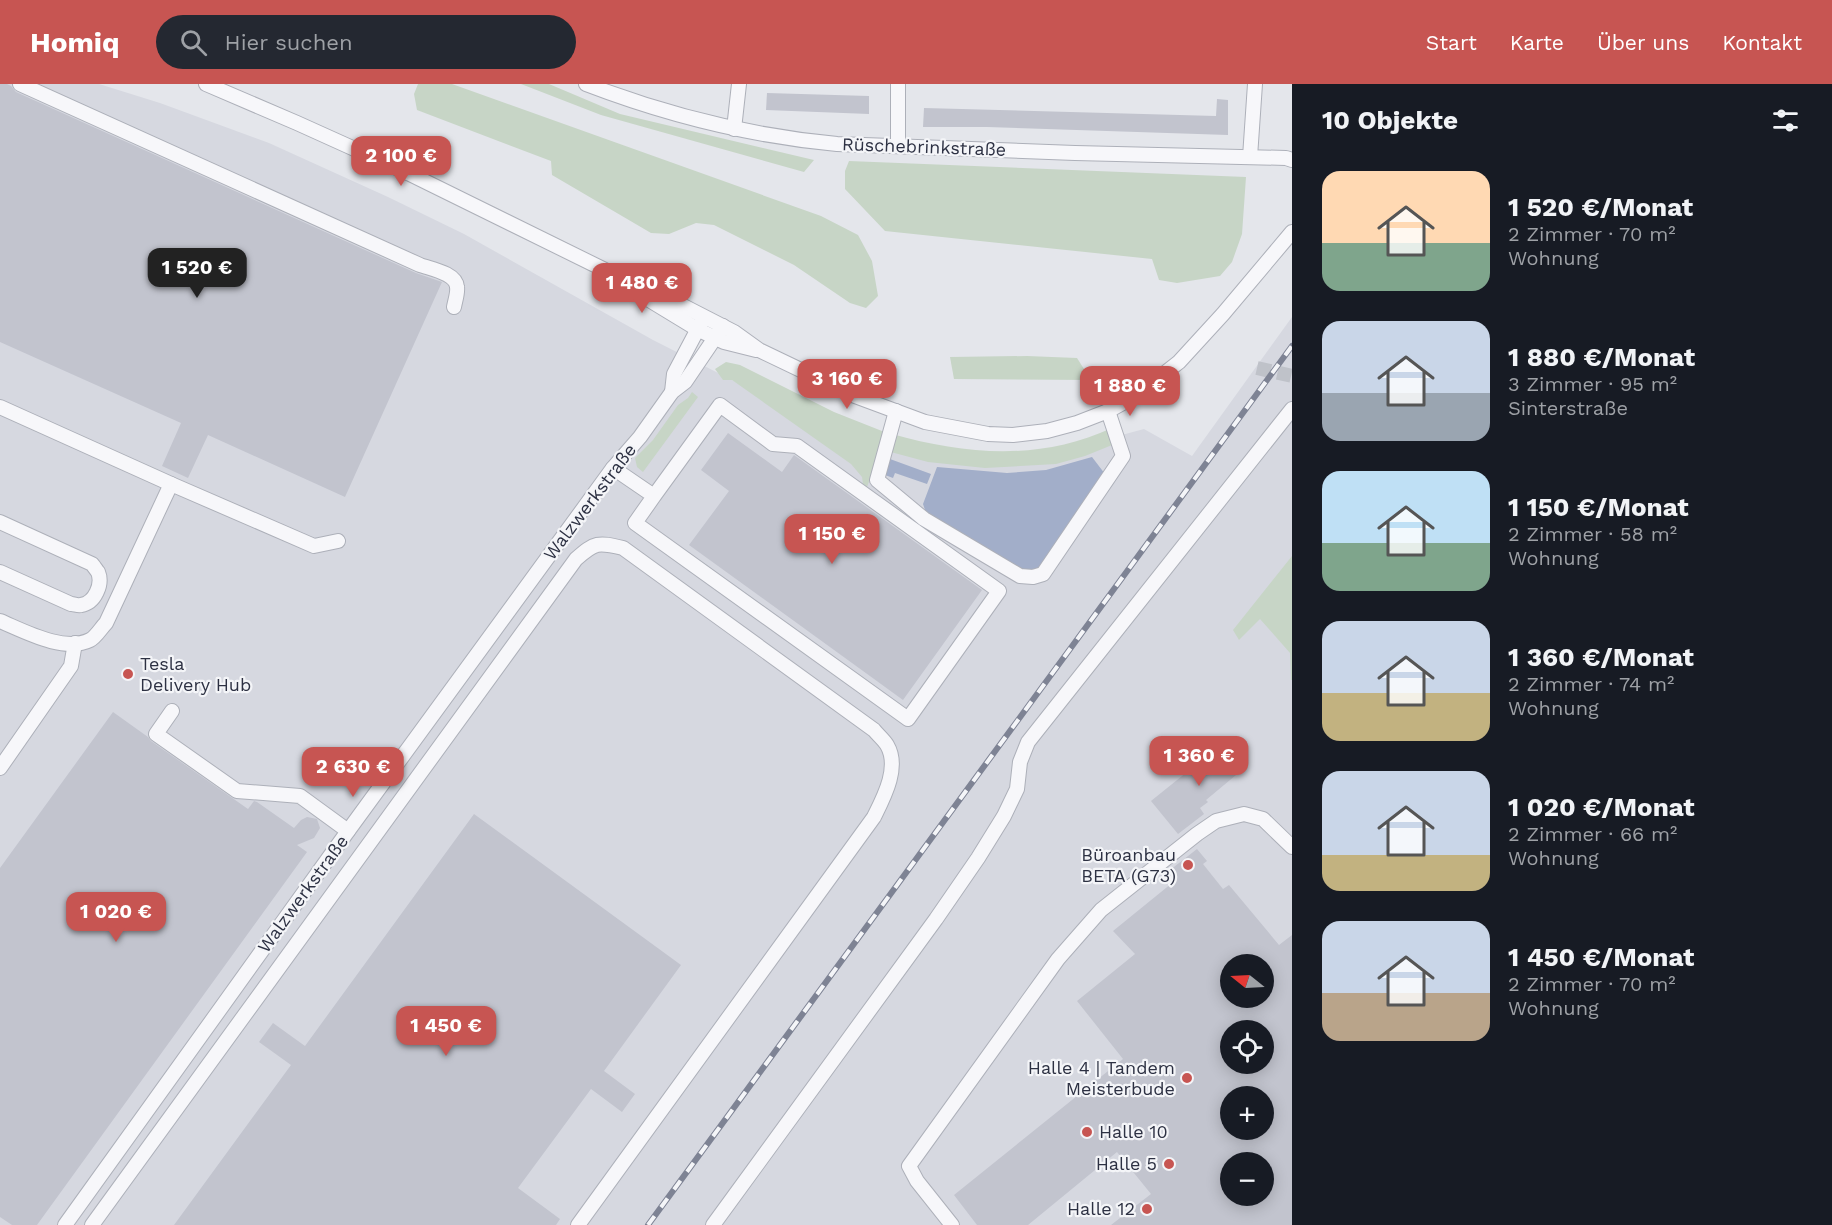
<!DOCTYPE html>
<html lang="de">
<meta charset="utf-8">
<style>
:root{--surface:#171b24;--page:#242831;--text:#f1f3f6;--muted:#9ea1a6;--accent:#c75552}
body{margin:0;font-family:"Work Sans",sans-serif;background:var(--page);color:var(--text);height:100vh;display:flex;flex-direction:column;font-size:22px;white-space:nowrap}
*{box-sizing:border-box;margin:0}
p{font-size:20px;color:var(--muted)}
.icon{flex:none;width:33px;height:33px;fill:none;stroke:currentColor;stroke-width:2;stroke-linecap:round;stroke-linejoin:round}
.map{position:relative;flex:1;overflow:hidden}
.sheet{display:flex;flex-direction:column;background:var(--surface);width:540px}
.sheet>*{flex:none}
.needle{width:39px;rotate:288deg}
.fabs{position:absolute;left:1220px;top:870px;display:grid;gap:12px}
.fabs a{display:grid;place-items:center;width:54px;height:54px;border-radius:50%;background:var(--surface);box-shadow:0 3px 15px #0003;font-size:30px}
.price{position:absolute;translate:-50% -51px;padding:0 14px;border-radius:12px;background:var(--accent);color:#fff;font-size:20px;line-height:39px;filter:drop-shadow(0 2px 3px #0008)}
.price::after{content:'';position:absolute;left:50%;top:36px;width:18px;height:14px;margin-left:-9px;background:inherit;clip-path:polygon(0 0,100% 0,50% 100%)}
.price.active{background:#222;color:#fff}
ul{padding:0;list-style:none}
li{display:flex;align-items:center;gap:18px;height:150px;padding:0 30px}
li span{display:grid;place-items:center;flex:none;width:168px;height:120px;border-radius:18px;color:#555}
li>.icon{margin-inline-start:auto}
span .icon{width:72px;height:72px;fill:#fffc;stroke-width:1}
li b{font-size:26px}
h2{display:flex;justify-content:space-between;align-items:center;height:72px;padding:0 30px;font-size:26px}
header{display:flex;align-items:center;gap:36px;box-sizing:border-box;height:84px;padding:0 30px;background:var(--accent);color:#fff}
header strong{font-size:28px}
nav{display:flex;gap:33px;margin-inline-start:auto;font-size:21px}
.search{width:420px;height:54px;background:var(--page);display:flex;align-items:center;gap:15px;box-sizing:border-box;padding:0 21px;border-radius:33px;color:var(--muted);font-size:22px}
main{display:flex;flex:1;min-height:0}
.map>svg:first-child{display:block}
.built{fill:#d6d8e0;fill-rule:evenodd}
.green{fill:#c7d5c6}
.water{fill:#a2aec9}
.building{fill:#c2c4ce;fill-rule:evenodd}
.lines{fill:none;stroke-linecap:round;stroke-linejoin:round}
.minor-tunnel{stroke:#bfc2c9;stroke-width:14;stroke-dasharray:14 7;stroke-linecap:butt}
.minor-casing{stroke:#adb0b9;stroke-width:16}
.minor{stroke:#f7f7fa;stroke-width:14}
.rail-casing{stroke:#7e8394;stroke-width:6}
.rail{stroke:#f4f5f8;stroke-width:4;stroke-dasharray:11;stroke-linecap:butt}
.poi-dot{fill:#c75552;stroke:#f4f5f8;stroke-width:2}
.labels{text-anchor:middle;stroke-width:4.5;stroke-linejoin:round;paint-order:stroke}
.street-label{font-size:18px;fill:#2d3143;stroke:#f4f5f8}
.poi-label{font-size:18px;fill:#2d3143;stroke:#f4f5f8;text-anchor:end}
</style>
<header>
<strong>Homiq</strong>
<div class="search"><svg class="icon" aria-label="search" viewBox="0 0 24 24"><circle cx="10" cy="10" r="6"/><path d="M15 15l6 6"/></svg>Hier suchen</div>
<nav><a>Start</a><a>Karte</a><a>Über uns</a><a>Kontakt</a></nav>
</header>
<main>
<div class="map">
<svg width="1292" height="1141" viewBox="0 0 1292 1141">
<rect width="100%" height="100%" fill="#e4e6eb"/>
<path class="built" d="M0,0H99L160,19L269,59L388,113L464,150L653,256L846,354L1025,377L1144,345L1192,372L1292,233V1141H0ZM1230,880H1263V914H1230ZM1230,946H1263V980H1230ZM1230,1012H1263V1046H1230ZM1230,1078H1263V1112H1230Z"/>
<g class="green">
<polygon points="418,0 452,0 821,132 858,151 872,177 878,212 866,224 850,219 794,181 714,141 696,139 669,150 651,149 552,91 551,77 417,26 414,10"/>
<polygon points="521,0 549,0 620,30 814,76 804,88 601,31"/>
<polygon points="849,77 1246,93 1242,150 1232,178 1220,192 1177,199 1159,196 1152,175 885,147 845,105 845,87"/>
<polygon points="1027,272 1077,274 1091,296 954,295 950,273"/>
<polygon points="726,278 740,281 834,328 887,349 867,403 863,400 862,393 851,380 732,296 723,296 715,285"/>
<polygon points="692,308 698,313 643,388 637,383 635,374 653,356 678,321 688,314"/>
<path d="M1112,344L1117,359L1085,372L1056,380L985,384L928,378L887,367L892,350C967,371 1040,377 1112,344Z"/>
<polygon points="1292,472 1292,596 1291,596 1290,569 1260,535 1239,556 1233,546"/>
</g>
<g class="water">
<polygon points="1092,373 1105,390 1041,486 1022,488 926,429 923,420 937,383 1007,389 1046,386"/>
<polygon points="890,375 931,390 927,400 895,389 893,394 885,391"/>
</g>
<g class="building">
<polygon points="0,0 7,0 11,2 16,8 416,189 442,198 345,413 208,351 188,394 162,382 181,339 0,258"/>
<polygon points="767,9 869,12 869,30 766,26"/>
<polygon points="1217,15 1228,16 1228,51 987,43 923,43 924,24 1216,32"/>
<polygon points="728,349 782,388 794,371 982,506 903,616 689,461 729,407 701,386"/>
<polygon points="113,628 148,653 151,657 248,725 254,717 257,718 294,744 301,736 307,733 317,735 320,744 314,754 297,761 307,768 37,1141 12,1141 0,1133 0,784"/>
<polygon points="1228,655 1248,681 1206,716 1208,718 1200,724 1204,730 1178,750 1151,717"/>
<polygon points="474,730 681,881 604,987 635,1010 622,1028 591,1005 518,1104 560,1135 556,1141 174,1141 291,981 259,958 273,939 305,962"/>
<path d="M1197,765L1207,777L1203,780L1223,805L1229,801L1279,861L1292,851V1141H1111L1151,1110L1117,1068L1028,1141H977L954,1111L1123,975L1077,917L1135,870L1113,847L1177,795L1170,786ZM1230,880H1263V914H1230ZM1230,946H1263V980H1230ZM1230,1012H1263V1046H1230ZM1230,1078H1263V1112H1230Z"/>
</g>
<g class="lines">
<polyline class="minor-tunnel" points="1257,284 1292,292"/>
<g class="minor-casing">
<g id="minor">
<path d="M20,0L420,181C431,185 456,189 457,203C458,209 455,217 454,223"/>
<polyline points="206,0 297,39 410,90 605,186 629,194 734,248 759,266 855,312 925,338 988,350 1013,351 1047,347 1077,339 1108,327 1137,311 1179,278 1223,230 1292,148"/>
<path d="M586,0C667,31 750,52 837,60L1075,69L1286,74L1292,76"/>
<polyline points="734,45 739,0"/>
<polyline points="898,62 898,0"/>
<polyline points="1250,73 1255,0"/>
<polyline points="623,200 697,245 724,258 756,266"/>
<polyline points="672,308 674,290 701,239"/>
<polyline points="0,323 171,400"/>
<polyline points="896,327 877,396 924,435 1020,492 1033,493 1043,490 1123,372 1108,327"/>
<polyline points="613,384 654,412 635,439 908,635 999,507 797,362 773,360 720,321 654,412"/>
<path d="M0,438L92,480C93,481 97,487 98,488C103,500 95,519 81,521C78,522 75,520 71,520L0,488"/>
<path d="M0,537C24,547 64,569 90,556C96,553 101,544 106,539L171,400L314,462L338,457"/>
<polyline points="172,627 156,650 237,707 300,712 348,747"/>
<polyline points="0,684 71,582 75,559"/>
<polyline points="65,1141 348,747 613,384 640,353 672,308 685,298 723,242"/>
<path d="M92,1141L576,475C595,458 598,458 623,464L874,646C878,651 884,656 887,661C900,683 884,713 874,733L578,1141"/>
<polyline points="713,1141 936,835 978,774 1004,732 1017,705 1020,678 1028,658 1292,325"/>
<polyline points="952,1141 917,1097 909,1082 1058,875 1101,826 1197,750 1216,737 1244,730 1263,735 1292,763"/>
</g>
</g>
<use href="#minor" class="minor"/>
<g class="rail-casing">
<polyline id="rail" points="648,1141 1292,262"/>
</g>
<use href="#rail" class="rail"/>
</g>
<g class="poi-dot">
<circle cx="128" cy="590" r="6"/>
<circle cx="1188" cy="781" r="6"/>
<circle cx="1187" cy="994" r="6"/>
<circle cx="1087" cy="1048" r="6"/>
<circle cx="1169" cy="1080" r="6"/>
<circle cx="1147" cy="1125" r="6"/>
</g>
<g class="labels">
<g class="street-label">
<text transform="translate(924 63) rotate(2)" y="6">Rüschebrinkstraße</text>
<text transform="translate(590 418) rotate(-53)" y="6">Walzwerkstraße</text>
<text transform="translate(303 810) rotate(-54)" y="6">Walzwerkstraße</text>
</g>
<g class="poi-label">
<text x="140" y="586" text-anchor="start">Tesla<tspan x="140" dy="21">Delivery Hub</tspan></text>
<text x="1176" y="777">Büroanbau<tspan x="1176" dy="21">BETA (G73)</tspan></text>
<text x="1175" y="990">Halle 4 | Tandem<tspan x="1175" dy="21">Meisterbude</tspan></text>
<text x="1099" y="1054" text-anchor="start">Halle 10</text>
<text x="1157" y="1086">Halle 5</text>
<text x="1135" y="1131">Halle 12</text>
</g>
</g>
</svg>
<div class="fabs">
<a><svg class="needle" viewBox="-14 -14 28 28"><path d="M0-13l5 13h-10z" fill="#e53935"/><path d="M0 13l5-13h-10z" fill="#9ea1a6"/></svg></a>
<a><svg class="icon" aria-label="locate" viewBox="0 0 24 24"><circle cx="12" cy="12" r="6"/><path d="M12 2v4M12 18v4M2 12h4M18 12h4"/></svg></a>
<a>+</a>
<a>−</a>
</div>
<b class="price" style="left:401px;top:103px">2 100 €</b>
<b class="price active" style="left:197px;top:215px">1 520 €</b>
<b class="price" style="left:642px;top:230px">1 480 €</b>
<b class="price" style="left:847px;top:326px">3 160 €</b>
<b class="price" style="left:1130px;top:333px">1 880 €</b>
<b class="price" style="left:832px;top:481px">1 150 €</b>
<b class="price" style="left:1199px;top:703px">1 360 €</b>
<b class="price" style="left:353px;top:714px">2 630 €</b>
<b class="price" style="left:116px;top:859px">1 020 €</b>
<b class="price" style="left:446px;top:973px">1 450 €</b>
</div>
<section class="sheet">
<h2>10 Objekte<svg class="icon" aria-label="filters" viewBox="0 0 24 24"><path d="M4 7h16M4 17h16"/><circle cx="9" cy="7" r="2"/><circle cx="15" cy="17" r="2"/></svg></h2>
<ul>
<li><span style="background:linear-gradient(#ffd9b3 60%,#7fa58c 0)"><svg class="icon" aria-label="home" viewBox="0 0 24 24"><path d="M3 11l9-7 9 7M6 9v11h12V9"/></svg></span><div><b>1 520 €/Monat</b><p>2 Zimmer · 70 m²</p><p>Wohnung</p></div></li>
<li><span style="background:linear-gradient(#c9d6e8 60%,#9aa5b1 0)"><svg class="icon" aria-label="home" viewBox="0 0 24 24"><path d="M3 11l9-7 9 7M6 9v11h12V9"/></svg></span><div><b>1 880 €/Monat</b><p>3 Zimmer · 95 m²</p><p>Sinterstraße</p></div></li>
<li><span style="background:linear-gradient(#bfe0f5 60%,#7fa58c 0)"><svg class="icon" aria-label="home" viewBox="0 0 24 24"><path d="M3 11l9-7 9 7M6 9v11h12V9"/></svg></span><div><b>1 150 €/Monat</b><p>2 Zimmer · 58 m²</p><p>Wohnung</p></div></li>
<li><span style="background:linear-gradient(#c9d6e8 60%,#c2b280 0)"><svg class="icon" aria-label="home" viewBox="0 0 24 24"><path d="M3 11l9-7 9 7M6 9v11h12V9"/></svg></span><div><b>1 360 €/Monat</b><p>2 Zimmer · 74 m²</p><p>Wohnung</p></div></li>
<li><span style="background:linear-gradient(#c9d6e8 70%,#c2b280 0)"><svg class="icon" aria-label="home" viewBox="0 0 24 24"><path d="M3 11l9-7 9 7M6 9v11h12V9"/></svg></span><div><b>1 020 €/Monat</b><p>2 Zimmer · 66 m²</p><p>Wohnung</p></div></li>
<li><span style="background:linear-gradient(#c9d6e8 60%,#b9a48a 0)"><svg class="icon" aria-label="home" viewBox="0 0 24 24"><path d="M3 11l9-7 9 7M6 9v11h12V9"/></svg></span><div><b>1 450 €/Monat</b><p>2 Zimmer · 70 m²</p><p>Wohnung</p></div></li>
</ul>
</section>
</main>
